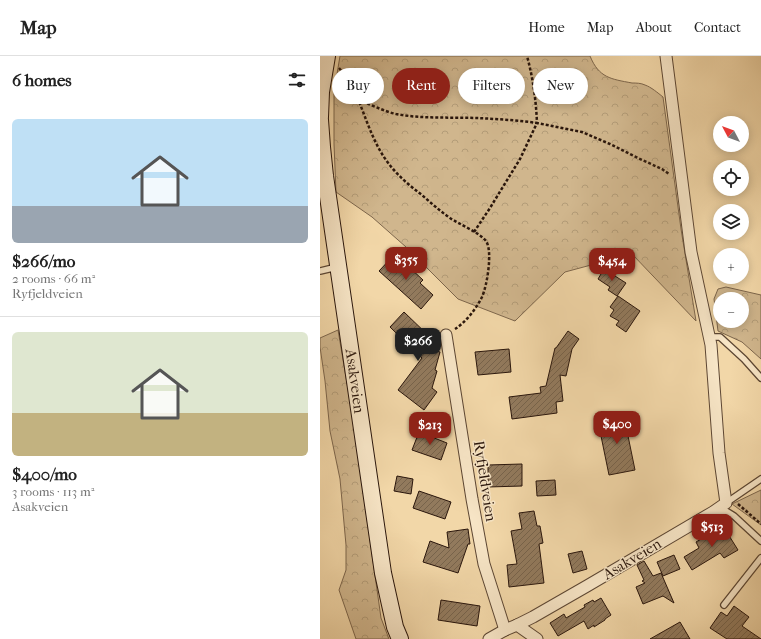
<!DOCTYPE html>
<meta charset="utf-8">
<style>
:root{--surface:#fff;--page:#f2f2f2;--text:#222;--muted:#767676;--line:#e0e0e0;--accent:#8f2418}
body{margin:0;font-family:"IM FELL French Canon",serif;background:var(--page);color:var(--text);height:100vh;display:flex;flex-direction:column;font-size:15px;white-space:nowrap}
*{box-sizing:border-box;margin:0}
p{font-size:13px;color:var(--muted)}
.icon{flex:none;width:22px;height:22px;fill:none;stroke:currentColor;stroke-width:2;stroke-linecap:round;stroke-linejoin:round}
.map{position:relative;flex:1;overflow:hidden}
.details{display:flex;flex-direction:column;background:var(--surface);width:320px}
.details>*{flex:none}
.hud{position:absolute;left:12px;top:12px;width:369px;height:36px;display:flex;gap:8px}
.needle{width:26px;rotate:311deg}
.buttons{position:absolute;left:393px;top:60px;display:grid;gap:8px}
.buttons a{display:grid;place-items:center;width:36px;height:36px;border-radius:50%;background:var(--surface);box-shadow:0 2px 10px #0003;font-size:20px}
.price{position:absolute;translate:-50% -34px;padding:0 9px;border-radius:8px;background:var(--accent);color:#fff;font-size:13px;line-height:26px;filter:drop-shadow(0 1px 2px #0008)}
.price::after{content:'';position:absolute;left:50%;top:24px;width:12px;height:9px;margin-left:-6px;background:inherit;clip-path:polygon(0 0,100% 0,50% 100%)}
.price.selected{background:#222;color:#fff}
ul{padding:0;list-style:none}
li{display:grid;align-content:center;gap:8px;height:212px;padding:0 12px}
li+li{border-top:1px solid var(--line)}
li span{display:grid;place-items:center;height:124px;border-radius:6px;color:#555}
li>.icon{margin-inline-start:auto}
span .icon{width:72px;height:72px;fill:#fffc;stroke-width:1}
li b{font-size:17px}
h2{display:flex;justify-content:space-between;align-items:center;height:48px;padding:0 12px;font-size:17px}
.pill{padding:0 14px;border-radius:18px;background:var(--surface);box-shadow:0 2px 10px #0003;font-size:14px;line-height:36px}
.pill.selected{background:var(--accent);color:#fff}
header{display:flex;align-items:center;gap:24px;box-sizing:border-box;height:56px;padding:0 20px;background:var(--surface);border-bottom:1px solid var(--line)}
header strong{font-size:19px}
nav{display:flex;gap:22px;margin-inline-start:auto;font-size:14px}
main{display:flex;flex:1;min-height:0}
.map>svg:first-child{display:block}
.forest{fill:url(#forest-crowns);stroke:#7d664c;fill-rule:evenodd}
.building{fill:url(#building-hatch);stroke:#2a160c}
.lines{fill:none;stroke-linecap:round;stroke-linejoin:round}
.lane-casing{stroke:#5c4633;stroke-width:8}
.street-casing{stroke:#5c4633;stroke-width:13}
.secondary-casing{stroke:#2a160c;stroke-width:18}
.path{stroke:#2a160c;stroke-width:2.5;stroke-dasharray:3 2;stroke-linecap:butt}
.lane{stroke:#f7e5c6;stroke-width:5.5}
.street{stroke:#f7e5c6;stroke-width:11}
.secondary{stroke:#f7e5c6;stroke-width:16}
.labels{text-anchor:middle;stroke-width:3;stroke-linejoin:round;paint-order:stroke}
.street-label{font-size:15px;fill:#2a160c;stroke:#f7e5c6}
</style>
<header>
<strong>Map</strong>
<nav><a>Home</a><a>Map</a><a>About</a><a>Contact</a></nav>
</header>
<main>
<section class="details">
<h2>6 homes<svg class="icon" aria-label="filters" viewBox="0 0 24 24"><path d="M4 7h16M4 17h16"/><circle cx="9" cy="7" r="2"/><circle cx="15" cy="17" r="2"/></svg></h2>
<ul>
<li><span style="background:linear-gradient(#bfe0f5 70%,#9aa5b1 0)"><svg class="icon" aria-label="home" viewBox="0 0 24 24"><path d="M3 11l9-7 9 7M6 9v11h12V9"/></svg></span><div><b>$266/mo</b><p>2 rooms · 66 m²</p><p>Ryfjeldveien</p></div></li>
<li><span style="background:linear-gradient(#dfe7d0 65%,#c2b280 0)"><svg class="icon" aria-label="home" viewBox="0 0 24 24"><path d="M3 11l9-7 9 7M6 9v11h12V9"/></svg></span><div><b>$400/mo</b><p>3 rooms · 113 m²</p><p>Asakveien</p></div></li>
</ul>
</section>
<div class="map">
<svg width="441" height="583" viewBox="0 0 441 583">
<defs>
<pattern id="forest-crowns" width="20" height="18" patternUnits="userSpaceOnUse"><rect width="20" height="18" fill="#d0b68d"/><path d="M2 6a3 3 0 1 1 6 0M12 15a3 3 0 1 1 6 0" fill="none" stroke="#b39c78"/></pattern>
<pattern id="building-hatch" width="6" height="6" patternUnits="userSpaceOnUse"><rect width="6" height="6" fill="#927a5d"/><path d="M-1 1l2-2M0 6l6-6M5 7l2-2" fill="none" stroke="#77634b"/></pattern>
</defs>
<rect width="100%" height="100%" fill="#f2d7a8"/>
<filter id="stains"><feTurbulence type="fractalNoise" baseFrequency=".005" numOctaves="4"/><feColorMatrix values="0 0 0 0 .2 0 0 0 0 .09 0 0 0 0 .02 0 0 0 .5 -.17"/></filter>
<radialGradient id="worn" r=".72"><stop offset=".6" stop-color="#630" stop-opacity="0"/><stop offset="1" stop-color="#630" stop-opacity=".3"/></radialGradient>
<g class="forest">
<path d="M20,0H270C279,22 291,23 312,27C316,27 321,27 325,29C331,31 338,37 343,41L361,173L376,265L312,198L245,216L195,265L138,243L86,191L52,161L16,136L14,88V36Z"/>
<path d="M406,231L441,239V303L422,286L398,275L394,243L398,233ZM400,243H422V265H400Z"/>
<polygon points="18,274 33,363 61,562 69,583 36,583 19,534 26,514 26,489 20,423 10,375 5,325 0,291 0,282"/>
<polygon points="441,434 441,469 412,448"/>
</g>
<g class="building">
<polygon points="75,198 103,224 100,227 113,239 101,253 59,215"/>
<polygon points="284,213 306,227 297,240 288,234 290,231 278,223"/>
<polygon points="298,240 320,255 306,276 296,269 299,265 290,260 294,254 290,251"/>
<polygon points="84,256 111,282 102,291 120,296 115,314 117,315 112,332 117,336 104,354 78,334 102,302 70,271"/>
<polygon points="248,275 259,283 252,293 246,320 240,319 243,345 236,346 237,357 192,363 189,341 221,337 220,331 226,330 235,292 236,292"/>
<polygon points="189,293 191,316 158,319 155,296"/>
<polygon points="308,361 310,375 307,375 315,414 289,419 281,380 279,380 277,366"/>
<polygon points="99,376 127,387 121,404 92,394"/>
<polygon points="202,408 202,430 168,431 168,409"/>
<polygon points="77,420 93,423 91,438 74,435"/>
<polygon points="235,424 236,439 217,440 216,425"/>
<polygon points="99,435 131,446 125,463 93,452"/>
<polygon points="214,455 217,470 220,470 223,487 219,488 224,527 189,531 187,509 197,508 191,475 202,473 199,457"/>
<polygon points="403,470 418,494 404,502 400,497 372,514 364,501 379,492 376,486"/>
<polygon points="148,473 150,488 148,488 138,517 103,506 110,485 129,492 127,476"/>
<polygon points="262,495 267,513 253,517 248,498"/>
<polygon points="354,499 360,513 343,520 337,506"/>
<polygon points="324,505 333,520 341,517 354,547 343,540 323,548 316,531 325,527 322,525 324,524 317,509"/>
<polygon points="281,542 291,559 285,563 285,564 274,571 274,569 268,573 264,565 238,580 230,567 244,558 246,562 265,551 264,549 273,544 274,546"/>
<polygon points="121,544 160,550 157,570 118,564"/>
<polygon points="414,550 429,561 422,570 441,583 407,583 390,572 401,556 407,560"/>
<polygon points="360,566 370,583 330,583"/>
</g>
<g class="lines">
<g class="lane-casing">
<g id="lane">
<polyline points="0,215 17,211"/>
<polyline points="390,281 400,281 424,303 441,322"/>
<polyline points="406,447 441,423"/>
<polyline points="397,456 406,455 414,460 441,485"/>
<polyline points="404,549 441,502"/>
</g>
</g>
<g class="street-casing">
<g id="street">
<polyline points="126,279 152,443 164,508 185,574"/>
<polyline points="197,569 217,583"/>
<polyline points="169,583 185,574 197,569 213,561 267,530 393,456 406,447 399,397 391,289 371,196 346,0"/>
</g>
</g>
<g class="secondary-casing">
<g id="secondary">
<polyline points="0,61 1,36 7,0"/>
<polyline points="0,64 2,91 5,120 63,517 75,571 80,583"/>
</g>
</g>
<g class="path">
<path d="M19,12C27,21 33,32 38,43C47,65 54,89 69,108C78,120 90,130 102,139C111,147 120,155 130,162C139,168 160,177 166,185C173,195 167,230 162,241C156,253 146,266 135,273"/>
<path d="M38,44C50,48 63,55 76,58C102,63 129,61 156,62C176,63 197,64 217,67C216,44 213,22 207,0"/>
<polyline points="154,176 170,152 200,103 217,67 262,76 290,88 318,102 342,113 349,118"/>
<polyline points="418,448 441,468"/>
</g>
<use href="#lane" class="lane"/>
<use href="#street" class="street"/>
<use href="#secondary" class="secondary"/>
</g>
<g class="labels">
<g class="street-label">
<text transform="translate(35 325) rotate(82)" y="5">Asakveien</text>
<text transform="translate(165 425) rotate(81)" y="5">Ryfjeldveien</text>
<text transform="translate(312 503) rotate(-31)" y="5">Asakveien</text>
</g>
</g>
<rect width="100%" height="100%" filter="url(#stains)"/>
<rect width="100%" height="100%" fill="url(#worn)"/>
</svg>
<div class="buttons">
<a><svg class="needle" viewBox="-14 -14 28 28"><path d="M0-13l5 13h-10z" fill="#e53935"/><path d="M0 13l5-13h-10z" fill="#767676"/></svg></a>
<a><svg class="icon" aria-label="locate" viewBox="0 0 24 24"><circle cx="12" cy="12" r="6"/><path d="M12 2v4M12 18v4M2 12h4M18 12h4"/></svg></a>
<a><svg class="icon" aria-label="layers" viewBox="0 0 24 24"><path d="M12 4l9 5-9 5-9-5zM3 14l9 5 9-5"/></svg></a>
<a>+</a>
<a>−</a>
</div>
<b class="price" style="left:86px;top:225px">$355</b>
<b class="price" style="left:292px;top:226px">$454</b>
<b class="price selected" style="left:98px;top:306px">$266</b>
<b class="price" style="left:297px;top:389px">$400</b>
<b class="price" style="left:110px;top:390px">$213</b>
<b class="price" style="left:392px;top:492px">$513</b>
<div class="hud">
<a class="pill">Buy</a>
<a class="pill selected">Rent</a>
<a class="pill">Filters</a>
<a class="pill">New</a>
</div>
</div>
</main>
